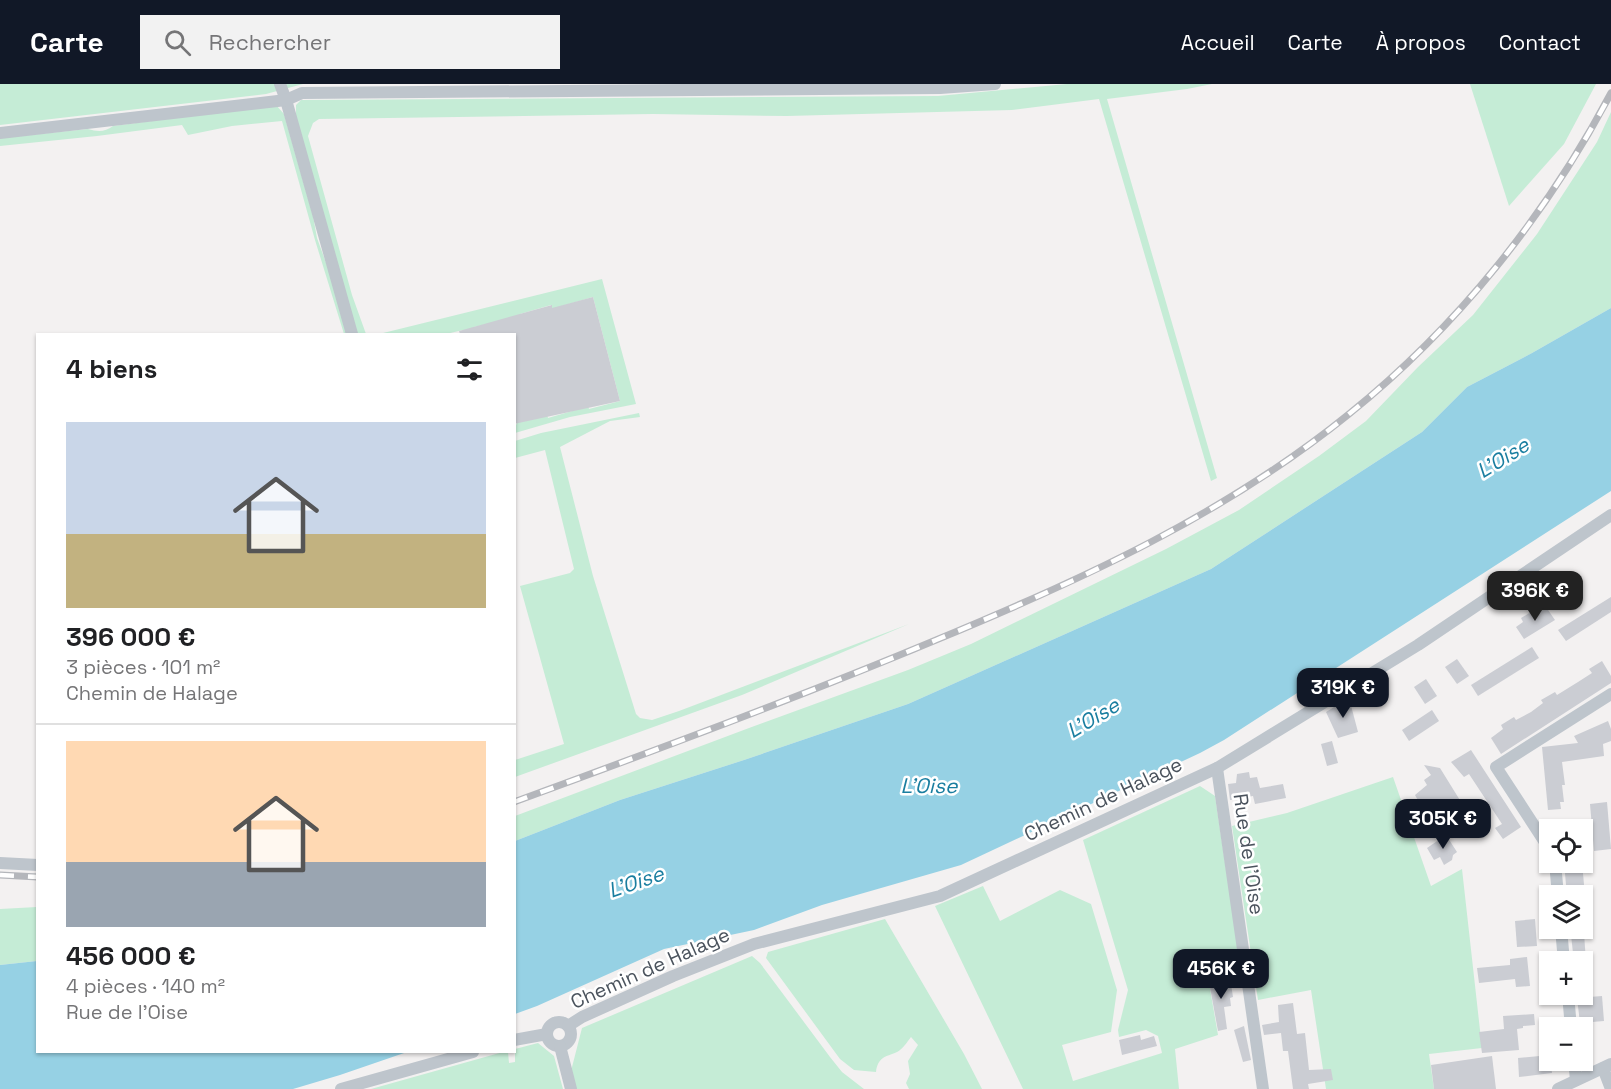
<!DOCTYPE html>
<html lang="fr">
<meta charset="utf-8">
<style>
:root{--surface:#fff;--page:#f2f2f2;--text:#202124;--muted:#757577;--line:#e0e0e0;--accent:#111827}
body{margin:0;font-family:"Space Grotesk",sans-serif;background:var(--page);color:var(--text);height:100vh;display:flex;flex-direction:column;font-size:22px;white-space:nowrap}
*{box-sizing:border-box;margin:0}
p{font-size:20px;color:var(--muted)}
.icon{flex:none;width:33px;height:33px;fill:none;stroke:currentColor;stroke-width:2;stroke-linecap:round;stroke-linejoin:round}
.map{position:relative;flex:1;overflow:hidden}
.drawer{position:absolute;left:36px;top:249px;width:480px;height:720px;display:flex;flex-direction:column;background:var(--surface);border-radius:0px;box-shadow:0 2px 4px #0004}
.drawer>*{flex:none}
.buttons{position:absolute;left:1539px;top:735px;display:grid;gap:12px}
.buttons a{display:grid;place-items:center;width:54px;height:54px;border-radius:0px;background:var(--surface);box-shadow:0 2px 4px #0004;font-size:30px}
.price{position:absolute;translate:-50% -51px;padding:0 14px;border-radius:12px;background:var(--accent);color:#fff;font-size:20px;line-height:39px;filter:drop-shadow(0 2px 3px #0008)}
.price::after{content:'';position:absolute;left:50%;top:36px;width:18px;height:14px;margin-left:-9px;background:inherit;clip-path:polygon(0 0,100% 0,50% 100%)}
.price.on{background:#222;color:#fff}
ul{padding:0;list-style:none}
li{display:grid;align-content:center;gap:12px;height:318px;padding:0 30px}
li+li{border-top:2px solid var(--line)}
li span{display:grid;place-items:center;height:186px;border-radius:0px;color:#555}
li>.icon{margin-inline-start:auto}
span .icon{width:108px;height:108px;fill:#fffc;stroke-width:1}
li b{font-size:26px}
h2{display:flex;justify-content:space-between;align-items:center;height:72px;padding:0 30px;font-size:26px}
header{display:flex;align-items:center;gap:36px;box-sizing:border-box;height:84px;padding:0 30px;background:var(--accent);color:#fff}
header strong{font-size:28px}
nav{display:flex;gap:33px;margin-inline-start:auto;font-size:21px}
.search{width:420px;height:54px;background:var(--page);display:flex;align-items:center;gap:15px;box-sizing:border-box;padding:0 21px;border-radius:0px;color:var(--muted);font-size:22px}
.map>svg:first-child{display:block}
.green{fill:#c5ecd6;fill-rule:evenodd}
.water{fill:#96d1e4}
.building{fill:#cbcdd3}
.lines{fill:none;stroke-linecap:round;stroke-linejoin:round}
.minor{stroke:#bec5cc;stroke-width:12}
.rail-casing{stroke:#b4b6bb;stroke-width:7}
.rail{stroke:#fff;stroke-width:4.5;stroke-dasharray:14;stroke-linecap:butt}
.labels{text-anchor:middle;stroke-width:5;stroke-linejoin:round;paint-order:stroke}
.street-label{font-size:20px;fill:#4b535d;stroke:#fff}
.water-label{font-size:21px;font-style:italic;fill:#1a7ea0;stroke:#fff}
</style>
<header>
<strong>Carte</strong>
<div class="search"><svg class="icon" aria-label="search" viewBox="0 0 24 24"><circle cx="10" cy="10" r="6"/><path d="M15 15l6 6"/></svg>Rechercher</div>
<nav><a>Accueil</a><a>Carte</a><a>À propos</a><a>Contact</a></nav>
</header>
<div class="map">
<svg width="1611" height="1005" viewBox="0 0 1611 1005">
<rect width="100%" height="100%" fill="#f3f1f1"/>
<g class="green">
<polygon points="0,0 613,0 303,0 266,10 0,41"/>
<polygon points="1067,0 1212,0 1187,5 1107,15 1217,394 1211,397 1099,15 1012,26 787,32 653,30 319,35 313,39 308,52 352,211 366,250 357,250 296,33 296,21 301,16 938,12"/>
<polygon points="1470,0 1596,0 1564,60 1509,122"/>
<path d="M276,21L284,30L313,132L317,154L332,195L347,250H344L315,156L282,37L232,42L188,51L182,41L97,52L0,62V54L88,45C98,48 105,48 113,42Z"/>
<polygon points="1611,28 1611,224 1532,269 1467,303 1422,348 1211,485 908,620 744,676 620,716 515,757 515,732 749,644 908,586 971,560 1166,465 1239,426 1319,372 1366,337 1418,283 1473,231 1537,150 1597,58"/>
<path d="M602,195L636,320L570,333L515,349V341L517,340L515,330L524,338L513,233L498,237L501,250H494L491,239L474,243L476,250H464L463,246L446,250H379ZM593,213L620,317L589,325L562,222ZM551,221L579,325L548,334L520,230Z"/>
<polygon points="639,329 640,333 610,337 560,363 593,492 636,630 640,634 652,636 679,627 909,540 742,611 515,693 515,676 564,660 520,502 570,489 574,485 545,366 515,374 515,357 541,349"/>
<polygon points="1393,693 1431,802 1462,785 1482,964 1429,970 1434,1005 1326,1005 1311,906 1258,916 1232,742 1287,729"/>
<polygon points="1200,702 1215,712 1242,892 1209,899 1218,951 1175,965 1179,1005 1023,1005 935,822 983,802 1000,837 1060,806 1091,820 1117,906 1111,948 1062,961 1073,997 1162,969 1158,952 1146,946 1119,953 1118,946 1128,906 1083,756"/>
<polygon points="37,823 37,877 0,881 0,825"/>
<path d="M885,835L964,970L982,1005H909L906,999L910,990L908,977L918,961L911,953C907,958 903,965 897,968C885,973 878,973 876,988L854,986L840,975L766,874L768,868Z"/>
<polygon points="752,872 760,879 830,973 842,988 864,1005 576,1005 571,987 582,944"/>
<polygon points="538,959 554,972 563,1005 371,1005 503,968 508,968 509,979 515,978 515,965"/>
</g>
<g class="water">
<polygon points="1611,224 1611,407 1224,656 1200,669 961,781 822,821 754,846 664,865 537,922 515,930 515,757 620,716 744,676 908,620 1211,485 1422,348 1467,303 1532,269"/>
<polygon points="37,877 38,968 407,968 340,991 293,1005 0,1005 0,881"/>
</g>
<g class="building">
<polygon points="593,213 620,317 514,340 514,250 460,250 459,247 552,221 552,224"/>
<polygon points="1611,513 1611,528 1566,557 1558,546"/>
<polygon points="1546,523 1555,536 1524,555 1516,543 1523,538 1521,534 1536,525 1540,527"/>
<polygon points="1532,563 1539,574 1478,612 1471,601"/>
<polygon points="1457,575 1469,592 1457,600 1445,583"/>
<polygon points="1602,577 1611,592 1611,599 1501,670 1491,654 1503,645 1501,641 1514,633 1516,636 1531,628 1543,619 1541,616 1555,608 1557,611 1578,598 1592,589 1589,585"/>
<polygon points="1426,595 1437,612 1425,620 1414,603"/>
<polygon points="1349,614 1358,648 1338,654 1326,628"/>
<polygon points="1432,626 1439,637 1409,657 1402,646"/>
<polygon points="1608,637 1611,645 1611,657 1603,660 1604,672 1562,678 1565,701 1562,701 1564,718 1560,718 1561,725 1548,726 1542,663 1578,659 1574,652"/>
<polygon points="1332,657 1338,679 1327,682 1321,660"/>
<polygon points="1471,666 1521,743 1503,755 1495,744 1502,740 1469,690 1464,693 1451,678"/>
<polygon points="1424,681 1440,684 1466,726 1461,729 1464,735 1437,751 1415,711 1427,701 1424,696 1431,691"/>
<polygon points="1249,688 1250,694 1257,693 1260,704 1283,700 1286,714 1255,720 1253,712 1230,716 1228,700 1236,699 1237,690"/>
<polygon points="1607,718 1611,765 1594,767 1590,720"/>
<polygon points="1446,751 1457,768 1453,771 1452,776 1444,781 1440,773 1434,776 1427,764"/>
<polygon points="1564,778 1582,778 1585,812 1567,812"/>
<polygon points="1535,835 1537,862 1517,863 1515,837"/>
<polygon points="1584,849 1586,878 1574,878 1571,851"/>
<polygon points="1527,873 1530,902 1516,903 1515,895 1479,899 1477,884 1510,881 1510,875"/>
<polygon points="1230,894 1233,913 1230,914 1231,922 1224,923 1227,945 1218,947 1209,898"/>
<polygon points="1602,912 1604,937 1580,939 1577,914"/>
<polygon points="1293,919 1297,950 1305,949 1309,986 1331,985 1333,996 1308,1000 1309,1005 1293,1005 1288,967 1283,967 1281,949 1264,951 1262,941 1279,938 1278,921"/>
<polygon points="1534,930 1535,941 1523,942 1523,944 1517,945 1519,966 1482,969 1479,948 1504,945 1503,932"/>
<polygon points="1244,942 1251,976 1243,978 1234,946"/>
<polygon points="1140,951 1141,956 1154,952 1157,962 1122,971 1119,956"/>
<polygon points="1550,971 1552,989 1519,993 1518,974"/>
<polygon points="1492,972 1496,1005 1434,1005 1431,981"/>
</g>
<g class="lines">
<g class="minor">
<polyline points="280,0 286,16 352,250"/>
<polyline points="0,49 286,16 302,9 940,4 995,0"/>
<polyline points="1217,684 1263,1005"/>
<polyline points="1550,766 1496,683 1611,610"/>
<polyline points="1555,778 1558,812"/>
<polyline points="0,779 38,781"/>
<polyline points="1561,844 1564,878"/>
<polyline points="1568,910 1571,944"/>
<circle cx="559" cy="950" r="12"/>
<polyline points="568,942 582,933 673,892 754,860 940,812 1217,684 1418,561 1611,431"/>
<polyline points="514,956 547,950"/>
<polyline points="560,962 571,1005"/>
<polyline points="1574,976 1576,996"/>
<polyline points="1603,984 1611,1005"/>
<polyline points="341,1005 473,968"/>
<polyline points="1558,1005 1611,980"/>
</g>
<g class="rail-casing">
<g id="rail">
<path d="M514,718C656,666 797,614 936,556C1081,496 1226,430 1349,330C1457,243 1546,132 1611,9"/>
<polyline points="0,791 38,793"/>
</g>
</g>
<use href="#rail" class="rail"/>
</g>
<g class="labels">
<g class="street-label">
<text transform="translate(1103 715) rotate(-25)" y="7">Chemin de Halage</text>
<text transform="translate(1249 770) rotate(82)" y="7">Rue de l'Oise</text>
<text transform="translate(650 884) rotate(-24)" y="7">Chemin de Halage</text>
</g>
<g class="water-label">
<text transform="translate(1503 374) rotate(-32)" y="7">L'Oise</text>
<text transform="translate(1093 634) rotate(-31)" y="7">L'Oise</text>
<text x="929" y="709">L’Oise</text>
<text transform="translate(636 798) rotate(-19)" y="7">L'Oise</text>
</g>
</g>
</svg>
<div class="buttons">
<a><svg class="icon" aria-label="locate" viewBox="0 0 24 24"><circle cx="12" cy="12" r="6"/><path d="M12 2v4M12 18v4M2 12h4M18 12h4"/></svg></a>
<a><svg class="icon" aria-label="layers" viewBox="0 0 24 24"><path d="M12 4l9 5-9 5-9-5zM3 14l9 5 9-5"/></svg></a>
<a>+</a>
<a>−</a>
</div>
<b class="price on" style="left:1535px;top:538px">396K €</b>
<b class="price" style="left:1343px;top:635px">319K €</b>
<b class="price" style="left:1443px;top:766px">305K €</b>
<b class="price" style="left:1221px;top:916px">456K €</b>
<section class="drawer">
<h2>4 biens<svg class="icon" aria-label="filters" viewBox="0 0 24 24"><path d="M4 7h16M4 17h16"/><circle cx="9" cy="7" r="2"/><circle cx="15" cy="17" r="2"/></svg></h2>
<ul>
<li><span style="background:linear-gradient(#c9d6e8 60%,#c2b280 0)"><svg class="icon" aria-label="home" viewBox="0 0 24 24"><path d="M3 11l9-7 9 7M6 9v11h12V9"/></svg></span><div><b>396 000 €</b><p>3 pièces · 101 m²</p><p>Chemin de Halage</p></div></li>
<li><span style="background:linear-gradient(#ffd9b3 65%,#9aa5b1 0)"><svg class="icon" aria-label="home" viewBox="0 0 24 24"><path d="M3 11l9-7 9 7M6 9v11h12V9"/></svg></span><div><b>456 000 €</b><p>4 pièces · 140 m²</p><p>Rue de l'Oise</p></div></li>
</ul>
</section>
</div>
